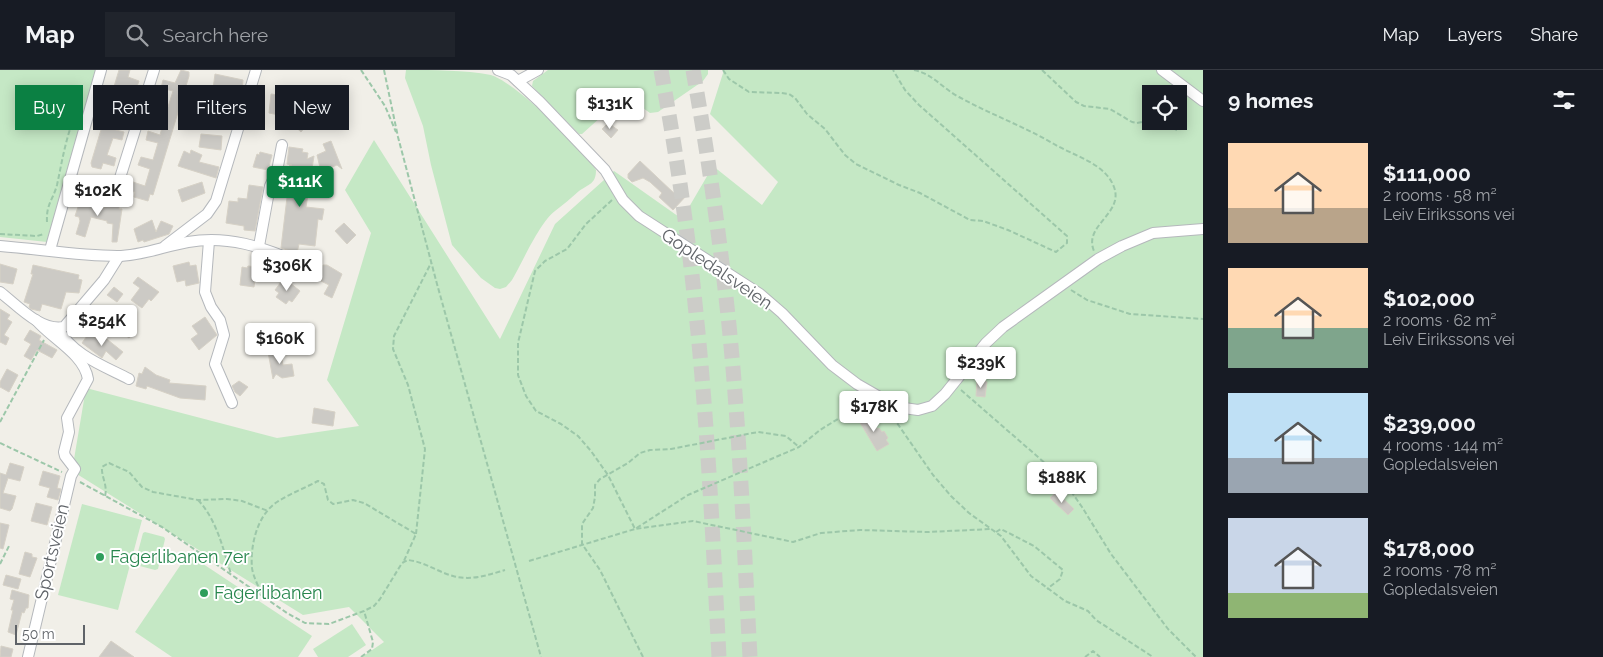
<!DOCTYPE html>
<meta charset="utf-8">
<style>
:root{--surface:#171b24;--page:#20242c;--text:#f1f3f6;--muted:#9ea1a6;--line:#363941;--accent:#0b8043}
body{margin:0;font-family:Raleway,sans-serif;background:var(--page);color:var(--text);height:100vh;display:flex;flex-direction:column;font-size:19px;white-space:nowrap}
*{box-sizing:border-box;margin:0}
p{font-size:16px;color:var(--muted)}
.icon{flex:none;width:28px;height:28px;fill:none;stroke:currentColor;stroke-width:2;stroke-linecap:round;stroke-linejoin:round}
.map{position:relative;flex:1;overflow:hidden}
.drawer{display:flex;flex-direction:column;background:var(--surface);width:400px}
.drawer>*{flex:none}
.hud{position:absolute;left:15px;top:15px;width:475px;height:45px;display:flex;gap:10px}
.buttons{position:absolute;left:1142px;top:15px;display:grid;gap:10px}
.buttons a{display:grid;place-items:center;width:45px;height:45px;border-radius:0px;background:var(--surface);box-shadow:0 2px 12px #0003;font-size:25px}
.scale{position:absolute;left:15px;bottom:12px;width:70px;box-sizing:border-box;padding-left:5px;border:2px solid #5f6368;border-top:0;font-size:14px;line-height:18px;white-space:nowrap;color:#5f6368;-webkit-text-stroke:4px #fff;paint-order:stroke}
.price{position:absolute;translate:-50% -42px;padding:0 11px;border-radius:5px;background:#fff;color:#222;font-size:16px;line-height:32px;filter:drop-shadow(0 1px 2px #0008)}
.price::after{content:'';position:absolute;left:50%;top:30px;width:15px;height:11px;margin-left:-8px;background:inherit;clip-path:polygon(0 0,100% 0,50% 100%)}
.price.selected{background:var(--accent);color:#fff}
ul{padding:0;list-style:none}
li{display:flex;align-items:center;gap:15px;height:125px;padding:0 25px}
li span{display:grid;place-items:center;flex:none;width:140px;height:100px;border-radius:0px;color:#555}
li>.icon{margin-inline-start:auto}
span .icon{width:60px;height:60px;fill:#fffc;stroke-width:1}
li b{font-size:21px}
h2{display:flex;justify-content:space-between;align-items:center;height:60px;padding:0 25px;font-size:21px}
.pill{padding:0 18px;border-radius:0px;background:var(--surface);box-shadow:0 2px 12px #0003;font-size:18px;line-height:45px}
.pill.selected{background:var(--accent);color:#fff}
header{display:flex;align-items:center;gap:30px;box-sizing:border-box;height:70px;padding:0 25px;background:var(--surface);border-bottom:1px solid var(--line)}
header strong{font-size:24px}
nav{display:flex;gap:28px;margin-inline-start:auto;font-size:18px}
.search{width:350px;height:45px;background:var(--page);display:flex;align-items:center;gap:12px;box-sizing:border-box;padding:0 18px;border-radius:0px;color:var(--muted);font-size:19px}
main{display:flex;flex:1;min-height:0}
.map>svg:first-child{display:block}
.green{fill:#c5e8c5;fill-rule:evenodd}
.building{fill:#cccac5;stroke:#d6d1c6}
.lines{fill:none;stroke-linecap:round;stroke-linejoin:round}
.highway-tunnel{stroke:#ccccc8;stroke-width:15;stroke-dasharray:15 8;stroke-linecap:butt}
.minor-casing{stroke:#b5b8bc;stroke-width:12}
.path{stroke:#9cc7a9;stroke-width:2;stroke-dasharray:5 2.5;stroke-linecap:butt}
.minor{stroke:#fff;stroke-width:10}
.leisure-dot{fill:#2e9e5b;stroke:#fff;stroke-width:2}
.labels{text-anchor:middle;stroke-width:4;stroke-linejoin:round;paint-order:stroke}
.street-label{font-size:18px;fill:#5f6368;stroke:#fff}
.leisure-label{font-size:18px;fill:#27864d;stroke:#fff;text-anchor:start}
</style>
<header>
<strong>Map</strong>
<div class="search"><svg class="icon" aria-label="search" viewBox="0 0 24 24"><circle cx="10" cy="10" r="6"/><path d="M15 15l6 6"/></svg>Search here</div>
<nav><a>Map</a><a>Layers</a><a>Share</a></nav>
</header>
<main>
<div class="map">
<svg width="1203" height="587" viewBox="0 0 1203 587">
<rect width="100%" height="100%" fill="#f1efe8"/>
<g class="green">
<polygon points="0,0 97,0 47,172 0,167"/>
<path d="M406,0C434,0 464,0 491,5C516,13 581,76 596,100C596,114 589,114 579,121C571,128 563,135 555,141C540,152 522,193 512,210L506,217L500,219L495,218L481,208L452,175L431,95L423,56L405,8Z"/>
<polygon points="548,0 708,0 708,4 703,11 658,42 650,43 633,31 626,28 611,38 582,64 579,64 532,16 533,11"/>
<path d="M724,0H1203V587H362L384,572L349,537L303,545L72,401L86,318L277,368L359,356L327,310L371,163L345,120L374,70L500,269L555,154L614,101L682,149L713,96L762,135L778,112L710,44ZM1151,24H1179V51H1151Z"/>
<polygon points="82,434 142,450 118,540 58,525"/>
<polygon points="145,462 164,467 165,469 158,499 155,500 136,495 135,493 143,463"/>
<polygon points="188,484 312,566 298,587 172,587 135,562"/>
<polygon points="352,554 366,575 348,587 318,587 313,579"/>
</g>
<g class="building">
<polygon points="119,0 130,0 128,7 139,11 130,36 132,36 129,45 117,41 112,59 124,62 122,70 113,68 107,85 116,88 114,96 103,93 101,99 92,97 91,93"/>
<polygon points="181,0 189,2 189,6 153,125 150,124 148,131 134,127 135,122 130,121 133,112 145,116 150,99 138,95 141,87 153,90 158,73 146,70 148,61 160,65 165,47 153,44 156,33 168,37 173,21 161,18 163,10 175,13"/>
<polygon points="215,4 243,10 242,22 213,19"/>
<polygon points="271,24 285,26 284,34 293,35 293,41 308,54 301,62 289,51 279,50 279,45 269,43"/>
<polygon points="608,53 618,60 611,68 602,59"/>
<polygon points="201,64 222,66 221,80 199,77"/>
<polygon points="331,71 342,99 337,95 330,98 332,108 323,110 317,85 326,81 323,74"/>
<polygon points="289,77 303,79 302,82 308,83 307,89 314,86 306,137 324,139 322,150 318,149 315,176 299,174 297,183 281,178 288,119 307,121 302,98 289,96 292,95 287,94"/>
<polygon points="191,80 202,85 199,92 219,97 216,108 178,96 184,81 190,84"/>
<polygon points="260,82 272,85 268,100 253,97 257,84 259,85"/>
<polygon points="640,91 676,125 682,119 687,125 673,140 659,127 662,123 650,112 643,108 632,112 628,108 628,104"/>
<polygon points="202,112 205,123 182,132 178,120"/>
<polygon points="249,115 263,117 255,161 244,160 244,156 226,153 229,131 238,132 238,128 247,129"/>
<polygon points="82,125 89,127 88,133 105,138 105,136 110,137 111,134 119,136 119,139 122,139 117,172 112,172 113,154 107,153 107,151 91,147 85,167 76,164 80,151 79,147 75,146"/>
<polygon points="152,150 156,162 161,151 173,156 169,164 144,172 143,170 138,172 134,159"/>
<polygon points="344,153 356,165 347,174 335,161"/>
<polygon points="260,186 273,189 272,199 258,197"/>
<polygon points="189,192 190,196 196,195 199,213 186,216 185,210 177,212 173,196"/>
<polygon points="0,194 17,199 13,214 0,212"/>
<polygon points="33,195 79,205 78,209 82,210 79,223 66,222 61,239 42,234 40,241 31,239 29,237 30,234 24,232 33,204 31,204"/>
<polygon points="323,195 327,195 342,204 332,228 324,224 329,215 321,211 322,209 318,207"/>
<polygon points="248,196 257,197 254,217 240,215 242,197 247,198"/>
<polygon points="138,207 159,222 151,231 149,229 142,238 131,230 140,218 133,213"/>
<polygon points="284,208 300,221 292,232 289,230 286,234 276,227 279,223 275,220"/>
<polygon points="114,217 123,224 117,232 107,225"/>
<polygon points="0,239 10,245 7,249 12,252 4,265 9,268 6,275 0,272"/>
<polygon points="205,247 217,265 199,280 191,269 198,264 192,256"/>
<polygon points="126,253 128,255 129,253 136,258 129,268 120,261"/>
<polygon points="30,260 41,266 39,270 57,280 52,288 37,280 31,290 24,286 31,274 24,270"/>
<polygon points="89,263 99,270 103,266 123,282 116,290 106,281 102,288 82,273"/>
<polygon points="280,279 283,295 292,294 294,306 282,308 276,304 273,309 268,282"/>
<polygon points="145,297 156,305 170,310 169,313 206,316 205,330 180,328 147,316 146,319 136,316 139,303 142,304"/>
<polygon points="7,299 18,305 9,322 0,317 0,312"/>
<polygon points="977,310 987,312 985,327 976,326"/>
<polygon points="239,311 248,317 240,326 235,322 232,316"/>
<polygon points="314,338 335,342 333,356 312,353"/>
<polygon points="869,345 877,359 879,358 882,362 884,361 888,368 886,370 889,374 877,381 859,351"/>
<polygon points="10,393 24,397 20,411 8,408 3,423 16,426 12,439 10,441 0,438 0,403 6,405"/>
<polygon points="43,401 60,406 57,418 61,419 58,430 47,427 50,418 39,415"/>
<polygon points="1056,422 1074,439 1068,445 1050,428"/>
<polygon points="36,433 52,437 47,455 31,451"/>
<polygon points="0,453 9,455 3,479 0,478"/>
<polygon points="25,482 32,484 32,487 37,488 30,507 19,504"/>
<polygon points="6,505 21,509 18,519 3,515"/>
<polygon points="12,520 29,525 28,538 26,538 24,543 22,542 16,565 8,562 13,540 11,540 14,530 10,529"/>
<polygon points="111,571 134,587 99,587"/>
<polygon points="1,576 13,579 11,587 0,587"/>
</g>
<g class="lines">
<g class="highway-tunnel">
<path d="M661,0C676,81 688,162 696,243C708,358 713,472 719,587"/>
<path d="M693,0C708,84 720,169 729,255C740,365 744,476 750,587"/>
</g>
<g class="minor-casing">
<g id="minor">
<polyline points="498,0 511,5 540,32 605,100 623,130 639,146 760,224 782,243 832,295 857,314 897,337 918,340 932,336 945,324 986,273 1003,257 1098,189 1122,176 1153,163 1203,159"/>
<polyline points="1162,0 1203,31"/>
<polyline points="518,11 538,0"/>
<polyline points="119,111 154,0"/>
<polyline points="209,171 205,222 211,237 220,250 224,265 215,294 232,333"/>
<path d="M0,176C39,179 78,186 117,186C141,186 165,176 188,172C228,165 262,177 298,192"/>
<polyline points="165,176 207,144 216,131 256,0"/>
<polyline points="259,176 270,116 277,101 282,75"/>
<polyline points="50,180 101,0"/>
<path d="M0,222C17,235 41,262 64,257L104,210L119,186"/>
<path d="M58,258C72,285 104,296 129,309"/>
<path d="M28,587L71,406L75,399L65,386L64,382L69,362L67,348L88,309C84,284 52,269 36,250"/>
</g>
</g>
<g class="path">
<polyline points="361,0 385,36 396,62"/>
<polyline points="384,0 398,67 437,214 541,587"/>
<polyline points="723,0 729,9 749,22 781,23 789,24 795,28 807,44 825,59 845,85 856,94 899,115 920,123 970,150 983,151 1008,160 1056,182 1067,173 1067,166 919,35 905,20 893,0"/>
<path d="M914,0C933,4 942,18 959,27C990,44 1023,56 1054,74C1074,86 1105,93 1114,117C1124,144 1083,155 1094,181"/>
<polyline points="1042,0 1076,32 1084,36 1110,39 1132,52 1137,53 1151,50"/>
<polyline points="1160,51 1177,60"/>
<polyline points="612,130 586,154 567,179 545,191 535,201 518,273 518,305 526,326 536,341 561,354 578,366 591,381 608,405 635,459 693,451 793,472 821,463 860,460 928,462 992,459"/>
<path d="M47,152C46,134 53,130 57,115C63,87 67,59 81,33"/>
<polyline points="0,164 37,166 44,164"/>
<polyline points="1071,220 1087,230 1130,244 1203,249"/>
<polyline points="961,320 1061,407 1082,437 1111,484 1168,559 1196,587"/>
<polyline points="897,346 897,353 933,405 951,426 969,443 1001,466 1031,506 1065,531 1088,541 1096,550 1153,587"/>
<polyline points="0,352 44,270"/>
<polyline points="0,373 62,402"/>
<path d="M80,412L162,457L287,543L305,553L329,554L364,541L374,536L380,529L402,493L408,490C425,492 438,502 453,506C471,511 488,505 505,500"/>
<path d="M105,426C108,415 101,407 102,397L109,393L129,402L142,417L153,422L198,430L227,429L242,431L268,441"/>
<path d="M198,430C217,450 223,479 231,504"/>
<polyline points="996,462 1001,459 1034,476 1063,500 1060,509 1047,519"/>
<polyline points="416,464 425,379 408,315 393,279 394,266 431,193"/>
<polyline points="529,491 635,459 688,425 799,377 820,360 867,331"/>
<polyline points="0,494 9,476"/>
<path d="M261,523C258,515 253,506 252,498C250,476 257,445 277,432C289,424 305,418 318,411L324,414L328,430L333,434L353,430L364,433L416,464L403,493"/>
<polyline points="361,587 372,579 373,572 364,541"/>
<polyline points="643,587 600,500 582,474 582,454 593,438 595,427 595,415 600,409 628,393 640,383 650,380 671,379 758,362 786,366 799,377"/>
<polyline points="1085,587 1093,581 1100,587"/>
</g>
<use href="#minor" class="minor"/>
</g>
<g class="leisure-dot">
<circle cx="100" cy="487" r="5"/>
<circle cx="204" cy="523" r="5"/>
</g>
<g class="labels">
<g class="street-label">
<text transform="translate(717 199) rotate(34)" y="6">Gopledalsveien</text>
<text transform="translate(52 482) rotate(-77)" y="6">Sportsveien</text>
</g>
<g class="leisure-label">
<text x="110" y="493">Fagerlibanen 7er</text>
<text x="214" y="529">Fagerlibanen</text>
</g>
</g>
</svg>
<div class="buttons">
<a><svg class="icon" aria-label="locate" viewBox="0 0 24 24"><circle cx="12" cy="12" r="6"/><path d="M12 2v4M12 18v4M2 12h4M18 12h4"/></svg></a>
</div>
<div class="scale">50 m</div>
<b class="price" style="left:610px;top:60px">$131K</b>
<b class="price selected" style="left:300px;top:138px">$111K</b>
<b class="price" style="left:98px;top:147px">$102K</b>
<b class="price" style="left:287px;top:222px">$306K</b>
<b class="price" style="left:102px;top:277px">$254K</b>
<b class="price" style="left:280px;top:295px">$160K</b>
<b class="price" style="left:981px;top:319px">$239K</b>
<b class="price" style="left:874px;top:363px">$178K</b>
<b class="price" style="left:1062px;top:434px">$188K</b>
<div class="hud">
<a class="pill selected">Buy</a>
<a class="pill">Rent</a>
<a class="pill">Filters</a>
<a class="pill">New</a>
</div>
</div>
<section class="drawer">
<h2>9 homes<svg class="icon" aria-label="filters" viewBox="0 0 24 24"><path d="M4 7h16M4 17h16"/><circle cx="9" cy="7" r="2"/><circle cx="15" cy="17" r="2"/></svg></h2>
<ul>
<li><span style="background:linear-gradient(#ffd9b3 65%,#b9a48a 0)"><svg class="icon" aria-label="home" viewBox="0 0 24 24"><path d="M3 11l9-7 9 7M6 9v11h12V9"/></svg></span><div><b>$111,000</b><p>2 rooms · 58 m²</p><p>Leiv Eirikssons vei</p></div></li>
<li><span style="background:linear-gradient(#ffd9b3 60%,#7fa58c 0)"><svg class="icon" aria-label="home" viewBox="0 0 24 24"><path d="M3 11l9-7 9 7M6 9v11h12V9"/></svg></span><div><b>$102,000</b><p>2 rooms · 62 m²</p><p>Leiv Eirikssons vei</p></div></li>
<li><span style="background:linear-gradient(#bfe0f5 65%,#9aa5b1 0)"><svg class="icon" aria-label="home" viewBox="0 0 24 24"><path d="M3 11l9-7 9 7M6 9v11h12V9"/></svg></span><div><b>$239,000</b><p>4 rooms · 144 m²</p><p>Gopledalsveien</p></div></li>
<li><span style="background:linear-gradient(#c9d6e8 75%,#8fb573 0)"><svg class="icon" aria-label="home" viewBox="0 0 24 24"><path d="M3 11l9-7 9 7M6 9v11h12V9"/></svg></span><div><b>$178,000</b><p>2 rooms · 78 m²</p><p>Gopledalsveien</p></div></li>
</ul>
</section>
</main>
